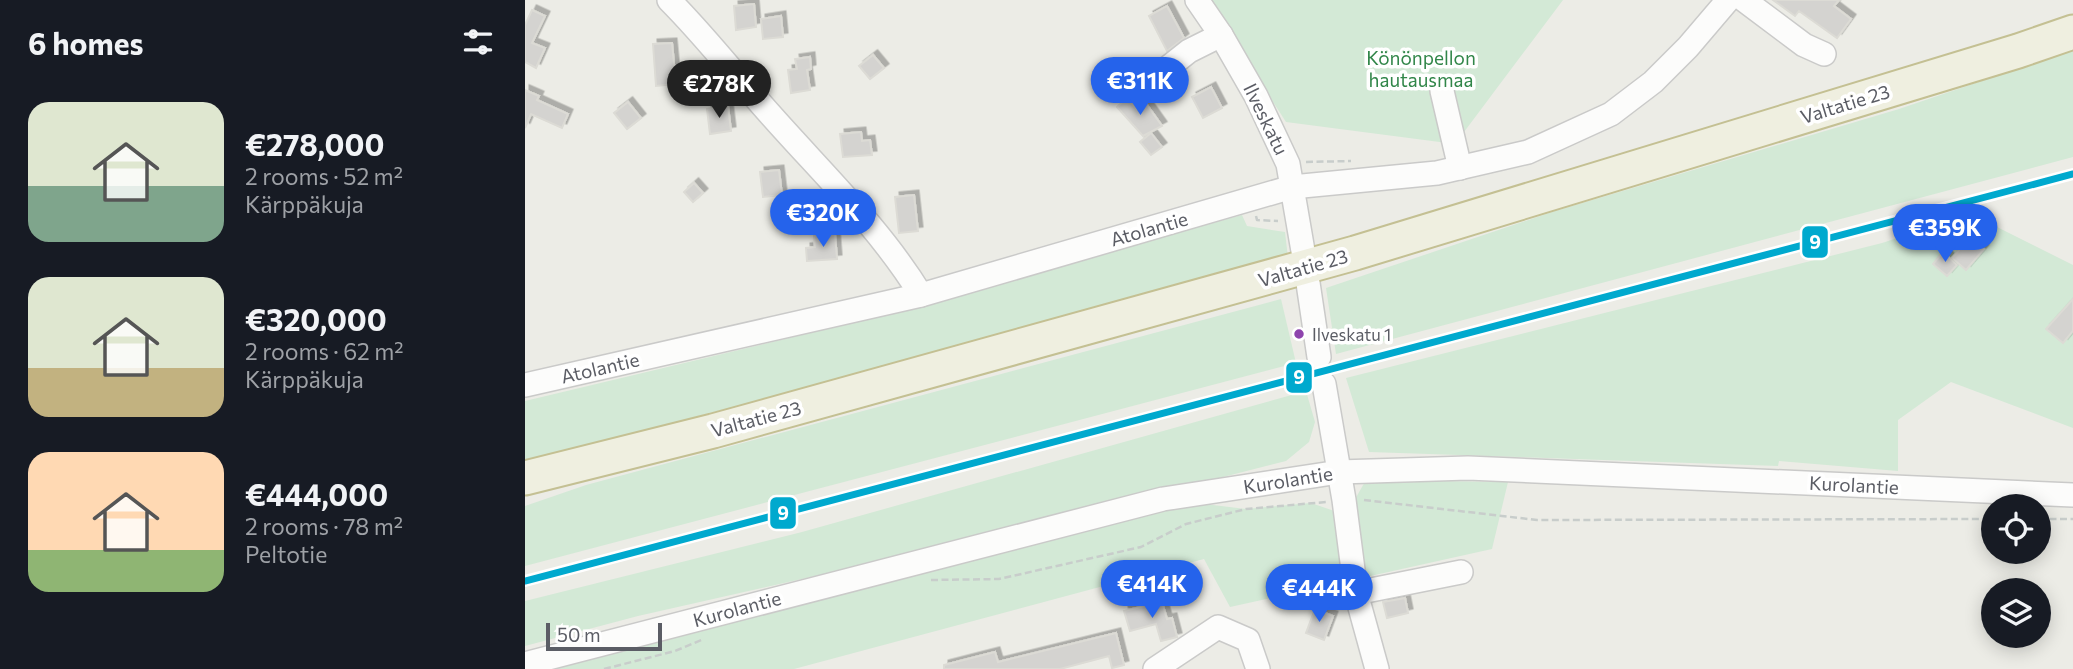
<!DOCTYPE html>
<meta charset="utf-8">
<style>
:root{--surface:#171b24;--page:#242831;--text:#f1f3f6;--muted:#9ea1a6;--accent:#2563eb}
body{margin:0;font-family:Commissioner,sans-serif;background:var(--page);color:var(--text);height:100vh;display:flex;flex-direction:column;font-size:26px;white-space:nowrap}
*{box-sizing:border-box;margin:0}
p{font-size:23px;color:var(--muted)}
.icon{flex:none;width:38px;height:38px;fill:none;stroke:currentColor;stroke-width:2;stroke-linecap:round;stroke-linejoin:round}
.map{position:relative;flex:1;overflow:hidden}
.drawer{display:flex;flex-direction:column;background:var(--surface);width:525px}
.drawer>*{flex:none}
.tools{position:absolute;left:1456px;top:494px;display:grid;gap:14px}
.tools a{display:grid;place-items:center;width:70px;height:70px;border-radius:50%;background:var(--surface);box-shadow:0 4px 18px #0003;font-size:35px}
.scale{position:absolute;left:21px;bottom:18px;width:116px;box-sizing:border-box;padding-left:7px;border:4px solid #5b5d65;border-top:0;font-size:19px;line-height:24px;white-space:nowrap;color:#5b5d65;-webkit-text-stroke:5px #fff;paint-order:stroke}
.price{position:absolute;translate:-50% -60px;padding:0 16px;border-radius:24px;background:var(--accent);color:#fff;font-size:23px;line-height:46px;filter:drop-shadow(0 2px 4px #0008)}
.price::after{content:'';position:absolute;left:50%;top:42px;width:21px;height:16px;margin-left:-10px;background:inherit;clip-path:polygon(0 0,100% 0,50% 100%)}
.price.active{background:#222;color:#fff}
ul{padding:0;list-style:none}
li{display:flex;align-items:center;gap:21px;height:175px;padding:0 28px}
li span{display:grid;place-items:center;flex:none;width:196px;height:140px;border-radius:21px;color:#555}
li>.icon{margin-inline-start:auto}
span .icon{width:84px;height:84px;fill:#fffc;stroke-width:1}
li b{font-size:30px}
h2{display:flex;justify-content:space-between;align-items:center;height:84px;padding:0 28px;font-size:30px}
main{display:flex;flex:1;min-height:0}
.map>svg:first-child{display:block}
.green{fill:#d3e9d6}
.building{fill:#d4d3d0;stroke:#dcdbd5;stroke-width:2;filter:url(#shadow)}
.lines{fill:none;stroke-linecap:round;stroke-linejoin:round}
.minor-casing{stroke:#cacac9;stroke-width:26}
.highway-casing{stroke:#c4c093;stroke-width:37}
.path{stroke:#c8cdcb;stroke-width:2.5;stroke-dasharray:7 3.5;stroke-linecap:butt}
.minor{stroke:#fcfcfb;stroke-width:23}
.highway{stroke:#efefe0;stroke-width:33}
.rail-1-casing{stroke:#fff;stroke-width:12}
.rail-1{stroke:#00a9ce;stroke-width:7}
.bus-dot{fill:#8e44ad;stroke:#fff;stroke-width:2.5}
.labels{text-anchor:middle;stroke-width:7;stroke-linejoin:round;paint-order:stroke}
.bus-label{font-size:17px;fill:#5b5d65;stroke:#fff;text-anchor:start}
.park-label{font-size:19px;fill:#318649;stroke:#fff}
.street-label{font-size:19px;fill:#5b5d65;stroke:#fff}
.line-badge{stroke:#fff;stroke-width:2.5}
.badge-label{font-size:19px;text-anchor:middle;font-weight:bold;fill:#fff}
</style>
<main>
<section class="drawer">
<h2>6 homes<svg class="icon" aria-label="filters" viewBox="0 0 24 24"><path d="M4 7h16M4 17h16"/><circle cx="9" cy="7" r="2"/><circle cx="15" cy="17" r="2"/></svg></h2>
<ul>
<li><span style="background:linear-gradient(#dfe7d0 60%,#7fa58c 0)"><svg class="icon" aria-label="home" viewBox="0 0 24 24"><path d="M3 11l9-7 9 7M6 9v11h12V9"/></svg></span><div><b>€278,000</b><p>2 rooms · 52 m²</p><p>Kärppäkuja</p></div></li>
<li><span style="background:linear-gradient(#dfe7d0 65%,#c2b280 0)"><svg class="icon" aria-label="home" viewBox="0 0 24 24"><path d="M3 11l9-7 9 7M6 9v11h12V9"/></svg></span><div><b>€320,000</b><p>2 rooms · 62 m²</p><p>Kärppäkuja</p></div></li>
<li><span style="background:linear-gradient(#ffd9b3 70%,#8fb573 0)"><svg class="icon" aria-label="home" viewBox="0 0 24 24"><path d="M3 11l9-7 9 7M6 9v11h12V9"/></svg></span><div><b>€444,000</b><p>2 rooms · 78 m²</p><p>Peltotie</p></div></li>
</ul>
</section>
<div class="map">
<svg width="1548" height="669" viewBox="0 0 1548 669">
<defs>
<filter id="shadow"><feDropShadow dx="4.5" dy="-4.5" stdDeviation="0" flood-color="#0004"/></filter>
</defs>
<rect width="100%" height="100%" fill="#ecece6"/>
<g class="green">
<polygon points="682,0 1038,0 930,144 761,122"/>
<polygon points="1548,50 1548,157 811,354 801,288 1027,212 1374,109"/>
<polygon points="1446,214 1548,265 1548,428 1426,382 1373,420 1373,471 1254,461 1253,466 844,452 821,378 1357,243"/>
<polygon points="717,215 722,226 760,232 763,258 462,341 0,461 0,401 260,339"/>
<polygon points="756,299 771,363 0,566 0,506 61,485"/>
<polygon points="781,391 790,422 784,442 761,461 471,535 113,616 0,646 0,601 277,532"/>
<polygon points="841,480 983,482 967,549 705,607 679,559 269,669 24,669 638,499 721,509 786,503 821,515"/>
</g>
<g class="building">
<polygon points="1248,0 1314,0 1309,6 1326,19 1312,38 1274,11 1270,16"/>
<polygon points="229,4 231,27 211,30 209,6"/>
<polygon points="642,6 659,38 642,51 624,16"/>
<polygon points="7,10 20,16 7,43 20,48 11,68 0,62 0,25"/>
<polygon points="256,16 258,37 238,39 236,19"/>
<polygon points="147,43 151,84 131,86 128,44"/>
<polygon points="348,55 359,68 345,79 334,66"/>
<polygon points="285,57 286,69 282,70 285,90 266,93 263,70 272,69 270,59"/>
<polygon points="686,87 697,108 678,118 667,97"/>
<polygon points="0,90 14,96 12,100 43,114 37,128 6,114 0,128"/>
<polygon points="602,98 612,109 620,102 637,126 618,136 592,107"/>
<polygon points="103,102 116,118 102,129 89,113"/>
<polygon points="203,106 206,131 185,134 182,109"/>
<polygon points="336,132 337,141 345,140 347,155 318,157 315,134"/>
<polygon points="626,133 637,147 626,155 615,142"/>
<polygon points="254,170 257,195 238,197 235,172"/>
<polygon points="169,183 178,193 168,202 159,192"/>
<polygon points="389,195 393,231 374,233 370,197"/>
<polygon points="310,234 312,259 282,261 281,248 290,247 289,236"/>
<polygon points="1446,237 1459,249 1441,270 1427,258"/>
<polygon points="1418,252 1432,265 1422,276 1408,264"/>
<polygon points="1548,299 1548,331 1538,343 1521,329"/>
<polygon points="880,598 883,613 862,618 858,602"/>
<polygon points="637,602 642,619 647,618 652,637 636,641 631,624 605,631 599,611"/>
<polygon points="790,609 808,616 799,640 781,633"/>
<polygon points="591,633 599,665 587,668 584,656 535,669 419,669 419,665 470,652 473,662"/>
</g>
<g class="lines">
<g class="minor-casing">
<g id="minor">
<path d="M144,0C180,36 210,75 244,113C296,172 355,228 396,295"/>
<polyline points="672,0 696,35 731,96 763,164 778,251"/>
<polyline points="1219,0 1279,45 1299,54"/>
<polyline points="616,89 664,51 696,35"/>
<polyline points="917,91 935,168"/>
<polyline points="783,283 794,357"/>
<polyline points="799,384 819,500 831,593 852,669"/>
<polyline points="0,385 396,295 767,187 912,173 1003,152 1086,114 1128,82 1163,47 1203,0"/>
<polyline points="831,593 936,572"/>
<polyline points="0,664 638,499 814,472 943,468 1548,495"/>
<polyline points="630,669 693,627 723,640 733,669"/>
</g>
</g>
<g class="highway-casing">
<polyline id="highway" points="0,478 188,431 830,253 1493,51 1548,32"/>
</g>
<g class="path">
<polyline points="781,162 826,161"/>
<polyline points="731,216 732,220 753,221"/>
<polyline points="839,500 1012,520 1468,519"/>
<polyline points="1514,519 1548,519"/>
<polyline points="406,580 474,579 616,547 661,524 721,509 801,502"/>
<polyline points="79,669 150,651 179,639"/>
</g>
<use href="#minor" class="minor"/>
<use href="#highway" class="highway"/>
<g class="rail-1-casing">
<polyline id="rail-1" points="0,581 1548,174"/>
</g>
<use href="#rail-1" class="rail-1"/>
</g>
<circle class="bus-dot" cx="774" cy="334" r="6"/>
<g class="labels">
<g class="bus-label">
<text x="787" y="341">Ilveskatu 1</text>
</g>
<g class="park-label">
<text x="896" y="65">Könönpellon<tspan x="896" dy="22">hautausmaa</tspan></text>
</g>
<g class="street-label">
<text transform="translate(1320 104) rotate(-17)" y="7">Valtatie 23</text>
<text transform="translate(741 119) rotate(64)" y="7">Ilveskatu</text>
<text transform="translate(624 229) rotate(-16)" y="7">Atolantie</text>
<text transform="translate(778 268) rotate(-16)" y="7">Valtatie 23</text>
<text transform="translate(75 368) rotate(-13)" y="7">Atolantie</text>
<text transform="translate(231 419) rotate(-15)" y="7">Valtatie 23</text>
<text transform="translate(763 480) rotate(-9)" y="7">Kurolantie</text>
<text transform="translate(1329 485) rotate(3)" y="7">Kurolantie</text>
<text transform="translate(212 609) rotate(-15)" y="7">Kurolantie</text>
</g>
</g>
<g class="line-badge">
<rect x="1276" y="225" width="28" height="34" rx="7" fill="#00a9ce"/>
<rect x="760" y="361" width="28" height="33" rx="7" fill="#00a9ce"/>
<rect x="244" y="496" width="28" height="34" rx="7" fill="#00a9ce"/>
</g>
<g class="badge-label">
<text x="1290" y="249">9</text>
<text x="774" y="384">9</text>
<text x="258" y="520">9</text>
</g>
</svg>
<div class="tools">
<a><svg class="icon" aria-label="locate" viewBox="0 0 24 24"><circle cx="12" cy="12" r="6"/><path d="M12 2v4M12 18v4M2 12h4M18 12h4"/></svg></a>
<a><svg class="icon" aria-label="layers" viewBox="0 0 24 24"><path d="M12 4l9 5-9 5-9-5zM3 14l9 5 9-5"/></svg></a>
</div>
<div class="scale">50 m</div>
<b class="price" style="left:615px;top:117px">€311K</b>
<b class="price active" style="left:194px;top:120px">€278K</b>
<b class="price" style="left:298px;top:249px">€320K</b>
<b class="price" style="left:1420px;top:264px">€359K</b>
<b class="price" style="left:627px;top:620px">€414K</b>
<b class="price" style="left:794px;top:624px">€444K</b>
</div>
</main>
